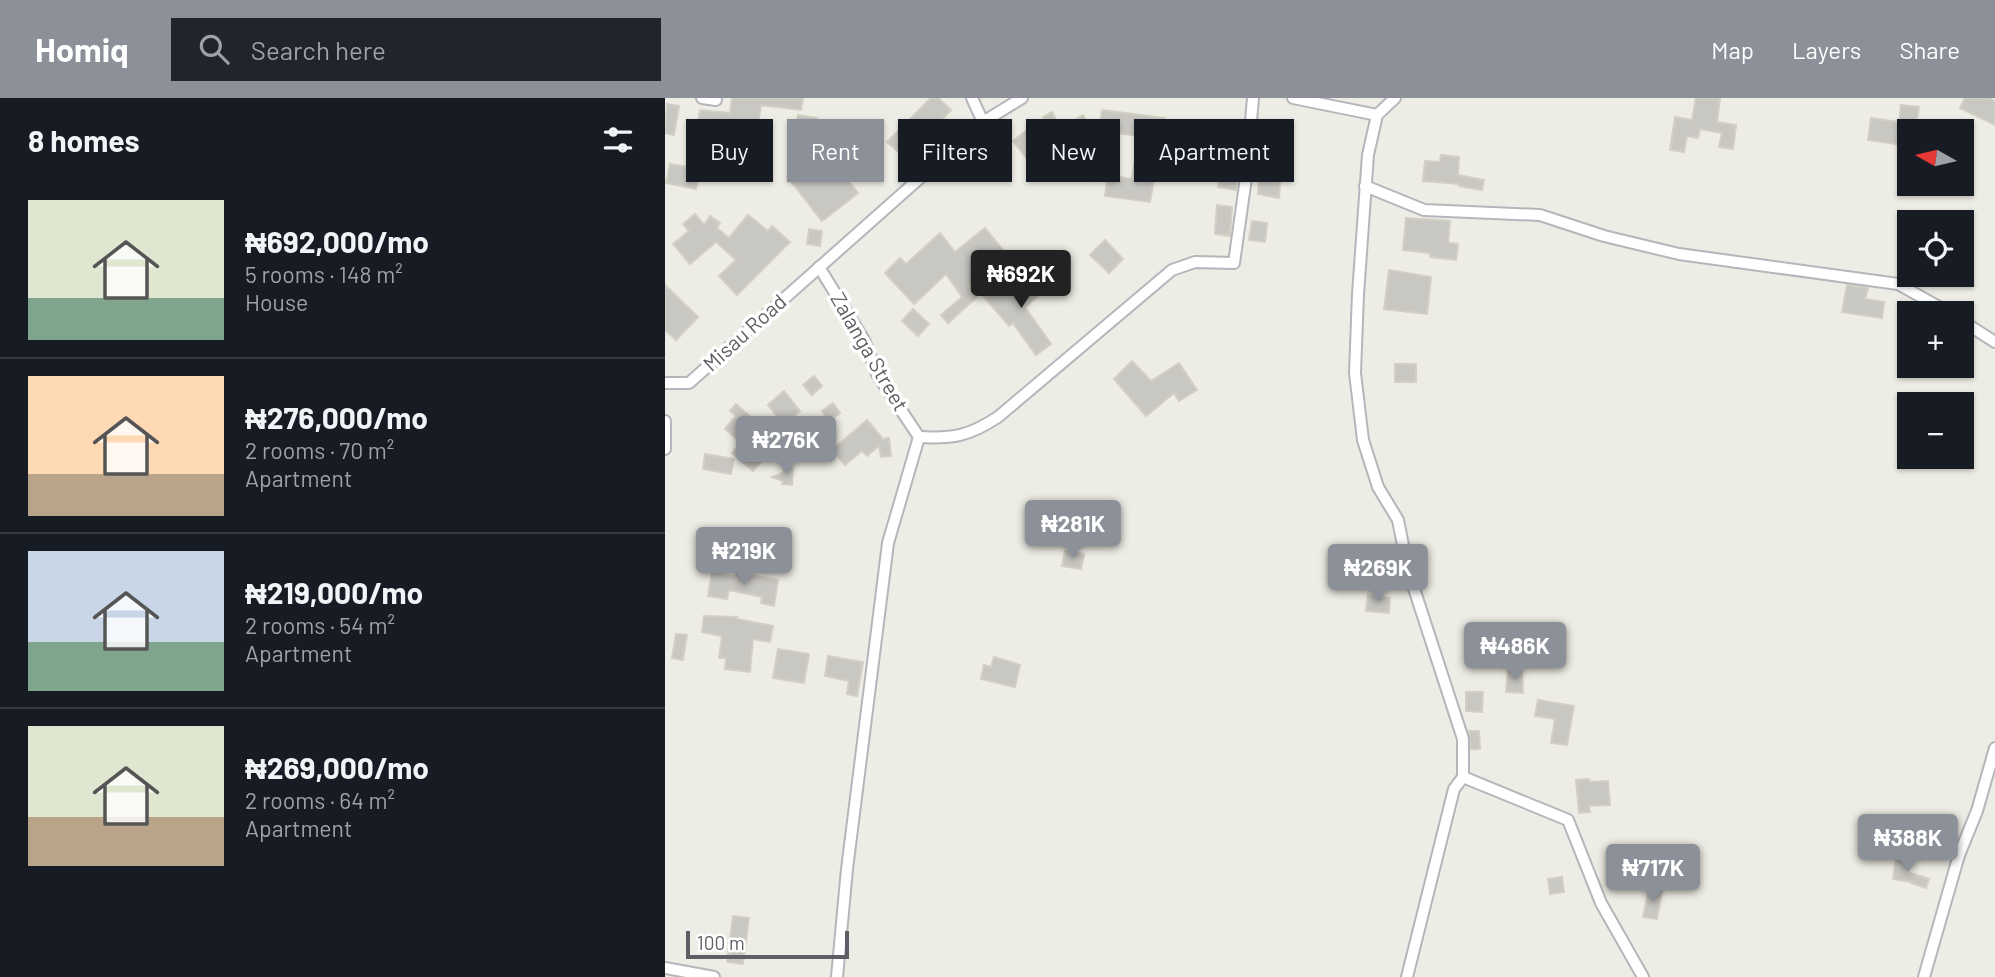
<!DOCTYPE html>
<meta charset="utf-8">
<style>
:root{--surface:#171b24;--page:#20242c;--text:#f1f3f6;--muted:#9ea1a6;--line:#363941;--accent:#8c9099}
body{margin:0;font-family:Barlow,sans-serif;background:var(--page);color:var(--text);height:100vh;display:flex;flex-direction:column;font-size:26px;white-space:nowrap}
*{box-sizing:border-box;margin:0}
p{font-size:23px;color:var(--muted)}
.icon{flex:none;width:38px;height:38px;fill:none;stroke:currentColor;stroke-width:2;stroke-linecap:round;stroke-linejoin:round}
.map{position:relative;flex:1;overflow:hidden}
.panel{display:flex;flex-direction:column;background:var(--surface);width:665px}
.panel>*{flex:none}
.top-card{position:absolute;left:21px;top:21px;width:665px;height:63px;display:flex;gap:14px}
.needle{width:46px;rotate:278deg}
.buttons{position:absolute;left:1232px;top:21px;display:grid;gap:14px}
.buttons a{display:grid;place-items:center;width:77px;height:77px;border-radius:0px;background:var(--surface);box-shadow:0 2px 5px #0004;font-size:35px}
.scale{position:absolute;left:21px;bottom:18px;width:163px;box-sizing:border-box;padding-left:7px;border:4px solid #5d5f64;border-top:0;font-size:19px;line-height:24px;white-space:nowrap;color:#5d5f64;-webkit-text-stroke:5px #fff;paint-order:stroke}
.price{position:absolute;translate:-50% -60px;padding:0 16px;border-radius:7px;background:var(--accent);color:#fff;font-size:23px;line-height:46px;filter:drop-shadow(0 2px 4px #0008)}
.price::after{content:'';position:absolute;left:50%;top:42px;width:21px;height:16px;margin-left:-10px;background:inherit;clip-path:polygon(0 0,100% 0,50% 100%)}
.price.current{background:#222;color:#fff}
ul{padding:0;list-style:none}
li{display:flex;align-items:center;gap:21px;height:175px;padding:0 28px}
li+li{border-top:2px solid var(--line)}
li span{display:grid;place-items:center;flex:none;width:196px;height:140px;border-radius:0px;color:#555}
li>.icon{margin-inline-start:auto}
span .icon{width:84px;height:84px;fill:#fffc;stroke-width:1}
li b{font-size:30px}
h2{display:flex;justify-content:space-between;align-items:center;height:84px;padding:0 28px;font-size:30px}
.pill{padding:0 24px;border-radius:0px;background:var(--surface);box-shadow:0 2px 5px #0004;font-size:24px;line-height:63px}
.pill.current{background:var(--accent);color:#fff}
header{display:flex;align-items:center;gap:42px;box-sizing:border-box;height:98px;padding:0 35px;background:var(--accent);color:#fff}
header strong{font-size:33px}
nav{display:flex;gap:38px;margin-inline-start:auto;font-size:24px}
.search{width:490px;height:63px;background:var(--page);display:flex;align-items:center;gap:18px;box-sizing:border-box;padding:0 24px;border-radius:0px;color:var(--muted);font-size:26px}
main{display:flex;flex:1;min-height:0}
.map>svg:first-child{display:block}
.building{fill:#c9c7c2;stroke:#d2cfc4;stroke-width:2}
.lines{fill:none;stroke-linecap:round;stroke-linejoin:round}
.street-casing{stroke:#b5b6bb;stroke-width:14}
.street{stroke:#fff;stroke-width:10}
.labels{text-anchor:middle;stroke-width:7;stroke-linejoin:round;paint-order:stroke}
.street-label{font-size:21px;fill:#5d5f64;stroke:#fff}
</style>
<header>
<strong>Homiq</strong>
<div class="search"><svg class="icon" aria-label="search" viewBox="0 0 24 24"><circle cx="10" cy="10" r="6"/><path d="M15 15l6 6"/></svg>Search here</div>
<nav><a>Map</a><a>Layers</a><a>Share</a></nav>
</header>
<main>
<section class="panel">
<h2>8 homes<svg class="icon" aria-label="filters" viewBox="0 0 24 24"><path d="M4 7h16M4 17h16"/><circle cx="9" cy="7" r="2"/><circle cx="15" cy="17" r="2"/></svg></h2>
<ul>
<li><span style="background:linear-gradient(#dfe7d0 70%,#7fa58c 0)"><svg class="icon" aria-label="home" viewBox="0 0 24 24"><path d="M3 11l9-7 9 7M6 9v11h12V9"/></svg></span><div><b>₦692,000/mo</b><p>5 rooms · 148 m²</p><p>House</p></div></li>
<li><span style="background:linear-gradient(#ffd9b3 70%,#b9a48a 0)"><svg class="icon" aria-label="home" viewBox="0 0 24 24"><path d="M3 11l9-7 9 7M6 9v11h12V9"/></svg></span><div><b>₦276,000/mo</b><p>2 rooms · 70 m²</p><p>Apartment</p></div></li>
<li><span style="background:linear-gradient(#c9d6e8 65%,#7fa58c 0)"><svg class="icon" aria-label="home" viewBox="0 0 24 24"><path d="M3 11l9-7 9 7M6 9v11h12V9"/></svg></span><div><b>₦219,000/mo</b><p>2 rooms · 54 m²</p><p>Apartment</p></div></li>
<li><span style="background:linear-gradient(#dfe7d0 65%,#b9a48a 0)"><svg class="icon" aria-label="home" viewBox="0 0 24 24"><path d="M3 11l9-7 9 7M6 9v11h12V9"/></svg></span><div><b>₦269,000/mo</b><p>2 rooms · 64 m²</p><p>Apartment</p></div></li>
</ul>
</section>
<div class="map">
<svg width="1330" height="879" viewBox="0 0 1330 879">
<rect width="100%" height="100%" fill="#eeede5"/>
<g class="building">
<polygon points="67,0 138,0 136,12 96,7 91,40 60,35 59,50 30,44 35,12 65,15"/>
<polygon points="266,0 273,0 286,12 266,33 261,29 249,41 253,45 239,59 222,44"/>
<polygon points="1031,0 1055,0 1052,24 1071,27 1068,51 1054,49 1057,35 1035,31 1033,40 1022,38 1019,54 1005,52 1010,19 1027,22"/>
<polygon points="1300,0 1324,0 1330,3 1330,27 1295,10"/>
<polygon points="2,6 14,8 9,37 0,35"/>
<polygon points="1236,7 1254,9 1250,33 1244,33 1244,48 1203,42 1206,20 1234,24"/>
<polygon points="437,12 500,20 485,104 440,98 443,76 431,83 408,44 390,55 387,50 367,67 348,43 362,32 366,37 381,25 378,19 387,14 396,30 418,17 433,43 433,40 455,79 467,81 474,38 434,33"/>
<polygon points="133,17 152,20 146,48 128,45"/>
<polygon points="158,50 193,95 157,123 122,78"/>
<polygon points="776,57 794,59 793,77 819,82 817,92 794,88 794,86 758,83 760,63 775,64"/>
<polygon points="5,66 35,71 31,91 1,85"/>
<polygon points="557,66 574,69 571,92 553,89"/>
<polygon points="594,80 615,85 614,100 593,96"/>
<polygon points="552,107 567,109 565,138 550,136"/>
<polygon points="30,116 39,127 45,118 55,125 52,130 64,140 83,117 103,133 107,128 125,144 72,197 54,178 71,162 51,144 25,166 8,146 24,133 18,126"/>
<polygon points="741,120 785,123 783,145 793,146 791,162 765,159 765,155 738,152"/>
<polygon points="587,123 602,125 600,144 584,142"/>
<polygon points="320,130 351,168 330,184 324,175 304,189 312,199 283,225 276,217 297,199 281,176 249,206 220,175 235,160 241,166 275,135 290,154"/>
<polygon points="144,131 157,133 155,148 142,146"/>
<polygon points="440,142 458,161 444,175 425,157"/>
<polygon points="724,172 766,179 762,216 719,211"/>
<polygon points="371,174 383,190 360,209 386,246 371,257 348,225 344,228 319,199 335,186 344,197"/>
<polygon points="0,187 33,219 11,242 0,232"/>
<polygon points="1182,187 1203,190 1200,201 1219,204 1217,220 1177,214"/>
<polygon points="248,211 264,226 253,238 237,223"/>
<polygon points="467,263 486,283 514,265 532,292 514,303 509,295 481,318 449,281"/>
<rect x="730" y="266" width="21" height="18"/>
<polygon points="149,278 157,288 147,297 138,287"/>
<polygon points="119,293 135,313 119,326 103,307"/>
<polygon points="168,305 175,315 164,323 157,313"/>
<polygon points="71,306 89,322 82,331 106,352 88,373 67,355 76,345 60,331 71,318 65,313"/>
<polygon points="202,322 218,341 224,340 226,358 216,359 214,348 202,358 197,353 180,367 167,352"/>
<polygon points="40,356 69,361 66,376 38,371"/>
<polygon points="119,370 128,370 127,387 117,386 118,383 107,379 118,375"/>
<polygon points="400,453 419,456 416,471 397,468"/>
<polygon points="47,474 71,479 72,475 113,482 109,508 96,505 97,499 64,492 62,501 43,498"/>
<polygon points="703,497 725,500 724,515 701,513"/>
<polygon points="39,518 72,519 72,521 108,528 105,544 88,541 85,574 60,571 61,560 54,560 57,538 37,534"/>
<polygon points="11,536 22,537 18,562 7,560"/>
<polygon points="849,539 882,544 879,565 857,562 858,555 847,553"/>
<polygon points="113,551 144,556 139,585 108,580"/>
<polygon points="163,558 198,564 192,598 182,596 184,583 160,578"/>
<polygon points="329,559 355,567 350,589 316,581 319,567 326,569"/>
<polygon points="843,573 857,574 858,595 841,594"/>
<polygon points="801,594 818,594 817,614 801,613"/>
<polygon points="873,602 909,608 902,647 886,645 890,621 870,618"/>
<polygon points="804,633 814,633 815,651 806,651"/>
<polygon points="924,681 925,684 943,683 945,707 924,708 925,714 914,715 911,682"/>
<polygon points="1231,759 1244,762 1242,774 1264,781 1261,790 1246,785 1247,784 1228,781"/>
<polygon points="897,779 899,794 885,796 883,781"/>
<polygon points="984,791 997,793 992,821 978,819"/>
<polygon points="68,818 84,820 78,866 62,864"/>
</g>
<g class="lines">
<g class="street-casing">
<g id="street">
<polyline points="37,0 51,2"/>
<polyline points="307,0 318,24"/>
<polyline points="628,0 712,17"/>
<polyline points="730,0 712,17 703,57 693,196 690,275 698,342 713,389 733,422 743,472 798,641 798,679 903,722 936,805 978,879"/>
<polyline points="700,88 759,112 875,117 939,138 1014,156 1233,186 1285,215"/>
<polyline points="154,169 199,242 212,276 254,339"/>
<polyline points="1297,223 1330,244"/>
<polyline points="0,285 24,285 318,24 357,0"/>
<polyline points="0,323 0,351"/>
<path d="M254,339C288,341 304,338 333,319L507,172L530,164L569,165L581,80L588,0"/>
<polyline points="0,870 49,879"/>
<polyline points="172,879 182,771 223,445 254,339"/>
<polyline points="742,879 789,691 798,679"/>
<polyline points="1259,879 1294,757 1312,713 1330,650"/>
</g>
</g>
<use href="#street" class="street"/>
</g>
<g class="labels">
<g class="street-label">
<text transform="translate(80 235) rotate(-42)" y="7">Misau Road</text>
<text transform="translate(204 254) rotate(60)" y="7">Zalanga Street</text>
</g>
</g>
</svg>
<div class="buttons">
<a><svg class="needle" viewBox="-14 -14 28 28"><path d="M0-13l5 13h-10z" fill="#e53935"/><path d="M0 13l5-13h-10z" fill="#9ea1a6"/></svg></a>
<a><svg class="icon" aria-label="locate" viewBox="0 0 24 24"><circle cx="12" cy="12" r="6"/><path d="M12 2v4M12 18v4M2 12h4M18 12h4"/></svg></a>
<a>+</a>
<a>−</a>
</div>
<div class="scale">100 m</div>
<b class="price current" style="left:356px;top:212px">₦692K</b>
<b class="price" style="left:121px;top:378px">₦276K</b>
<b class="price" style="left:408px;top:462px">₦281K</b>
<b class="price" style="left:79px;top:489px">₦219K</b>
<b class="price" style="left:713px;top:506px">₦269K</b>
<b class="price" style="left:850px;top:584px">₦486K</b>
<b class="price" style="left:1243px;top:776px">₦388K</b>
<b class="price" style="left:988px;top:806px">₦717K</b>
<div class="top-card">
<a class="pill">Buy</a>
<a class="pill current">Rent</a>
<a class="pill">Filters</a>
<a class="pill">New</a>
<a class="pill">Apartment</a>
</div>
</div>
</main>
